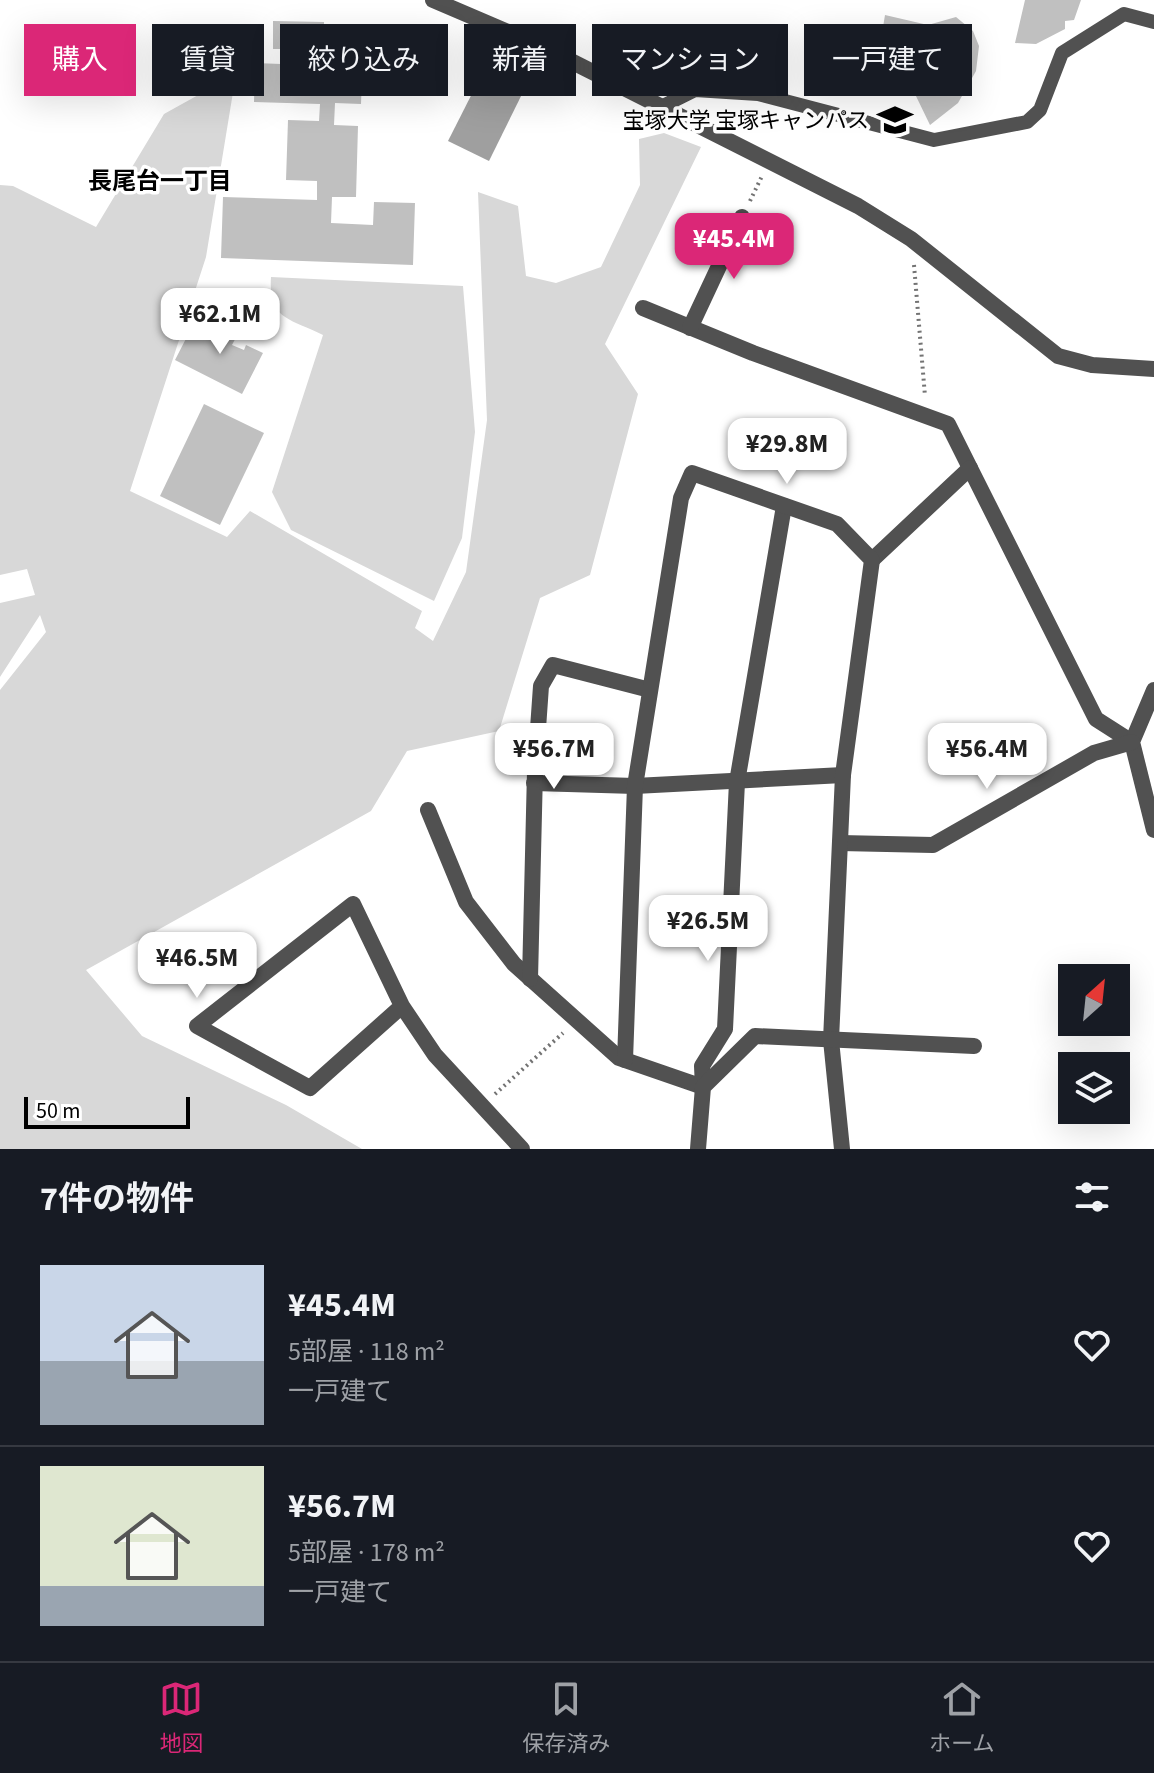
<!DOCTYPE html>
<html lang="ja">
<meta charset="utf-8">
<style>
:root{--surface:#171b24;--page:#20242c;--text:#f1f3f6;--muted:#9ea1a6;--line:#363941;--accent:#db2777}
body{margin:0;font-family:"Source Sans 3","Noto Sans JP",sans-serif;background:var(--page);color:var(--text);height:100vh;display:flex;flex-direction:column;font-size:30px;white-space:nowrap}
*{box-sizing:border-box;margin:0}
p{font-size:26px;color:var(--muted)}
.icon{flex:none;width:44px;height:44px;fill:none;stroke:currentColor;stroke-width:2;stroke-linecap:round;stroke-linejoin:round}
.map{position:relative;height:1149px;overflow:hidden}
.drawer{display:flex;flex-direction:column;background:var(--surface);flex:1}
.drawer>*{flex:none}
.hud{position:absolute;left:24px;top:24px;width:1106px;height:72px;display:flex;gap:16px}
.needle{width:52px;rotate:27deg}
.tools{position:absolute;left:1058px;top:964px;display:grid;gap:16px}
.tools a{display:grid;place-items:center;width:72px;height:72px;border-radius:0px;background:var(--surface);box-shadow:0 8px 32px #0002;font-size:40px}
.scale{position:absolute;left:24px;bottom:20px;width:166px;box-sizing:border-box;padding-left:8px;border:4px solid #000;border-top:0;font-size:22px;line-height:28px;white-space:nowrap;color:#000;-webkit-text-stroke:6px #fff;paint-order:stroke}
.price{position:absolute;translate:-50% -68px;padding:0 18px;border-radius:16px;background:#fff;color:#222;font-size:26px;line-height:52px;filter:drop-shadow(0 2px 4px #0008)}
.price::after{content:'';position:absolute;left:50%;top:48px;width:24px;height:18px;margin-left:-12px;background:inherit;clip-path:polygon(0 0,100% 0,50% 100%)}
.price.active{background:var(--accent);color:#fff}
ul{padding:0;list-style:none}
li{display:flex;align-items:center;gap:24px;height:200px;padding:0 40px}
li+li{border-top:2px solid var(--line)}
li span{display:grid;place-items:center;flex:none;width:224px;height:160px;border-radius:0px;color:#555}
li>.icon{margin-inline-start:auto}
span .icon{width:96px;height:96px;fill:#fffc;stroke-width:1}
li b{font-size:34px}
h2{display:flex;justify-content:space-between;align-items:center;height:96px;padding:0 40px;font-size:34px}
.tag{padding:0 28px;border-radius:0px;background:var(--surface);box-shadow:0 8px 32px #0002;font-size:28px;line-height:72px}
.tag.active{background:var(--accent);color:#fff}
.dock{display:flex;justify-content:space-around;align-items:center;height:112px;border-top:2px solid var(--line);background:var(--surface);font-size:22px;color:var(--muted)}
.dock a{display:grid;justify-items:center;gap:4px}
.dock .active{color:var(--accent)}
.map>svg:first-child{display:block}
.green{fill:#d8d8d8}
.water{fill:#9f9f9f}
.building{fill:#c0c0c0}
.lines{fill:none;stroke-linecap:round;stroke-linejoin:round}
.path{stroke:#737373;stroke-width:4;stroke-dasharray:2 4;stroke-linecap:butt}
.lane{stroke:#515151;stroke-width:14}
.street{stroke:#515151;stroke-width:16}
.labels{text-anchor:middle;stroke-width:7;stroke-linejoin:round;paint-order:stroke}
.poi-label{font-size:22px;fill:#000;stroke:#fff;text-anchor:end}
.neighbourhood-label{font-size:24px;font-weight:bold;fill:#000;stroke:#fff}
</style>
<div class="map">
<svg width="1154" height="1149" viewBox="0 0 1154 1149">
<rect width="100%" height="100%" fill="#fff"/>
<g class="green">
<polygon points="236,74 206,257 130,491 227,537 250,511 422,611 415,628 433,641 466,572 487,420 478,192 518,206 526,276 556,283 601,267 640,185 639,139 664,133 701,147 605,344 638,394 590,575 540,598 499,731 407,751 371,811 86,970 142,1036 286,1105 362,1149 0,1149 0,690 46,632 40,615 0,677 0,603 35,595 27,569 0,575 0,185 13,186 96,227 164,114"/>
<path d="M271,277L463,286L475,432L462,538L434,601L291,530L272,492L323,335C290,318 268,320 271,277Z"/>
</g>
<polygon class="water" points="485,68 525,88 489,161 448,141"/>
<g class="building">
<polygon points="1025,0 1081,0 1074,20 1065,21 1065,29 1036,44 1015,43"/>
<polygon points="885,15 928,25 956,17 973,31 979,46 976,71 958,103 930,125 915,94 912,65 922,37 893,28 887,37 881,39"/>
<polygon points="273,21 324,22 324,49 273,49"/>
<polygon points="335,48 363,49 361,104 335,103 334,125 358,126 356,197 332,197 331,223 373,225 374,202 415,203 413,265 221,258 223,197 317,200 317,181 286,180 288,120 319,121 320,104 254,102 255,63 307,65 307,54 335,55"/>
<polygon points="229,317 243,324 232,345 244,350 246,345 263,353 242,394 175,360 193,325 219,338"/>
<polygon points="204,404 264,433 220,525 160,496"/>
</g>
<g class="lines">
<g class="path">
<polyline points="750,201 762,176"/>
<polyline points="914,265 925,396"/>
<polyline points="495,1094 563,1033"/>
</g>
<polyline class="lane" points="663,106 695,90 758,94 934,140 1027,122 1040,110 1062,53 1124,14 1154,22"/>
<g class="street">
<polyline points="433,0 543,47 858,206 911,239 1058,356 1092,365 1154,369"/>
<polyline points="643,308 753,353 948,424 970,468"/>
<polyline points="690,328 742,217"/>
<polyline points="872,560 970,468 1096,719 1132,742"/>
<polyline points="1154,690 1132,742 1154,830"/>
<polyline points="534,783 635,786 843,775"/>
<polyline points="428,810 466,902 514,964 619,1058 703,1087 702,1066 725,1029 737,782 784,506"/>
<polyline points="840,843 933,845 1094,753 1132,742"/>
<polyline points="530,979 535,771 541,686 553,665 650,690"/>
<polyline points="402,1006 310,1088 197,1026 353,904 402,1006 435,1055 522,1149"/>
<polyline points="625,1060 635,786 681,498 692,473 837,524 872,560 843,775 831,1040 842,1149"/>
<polyline points="698,1149 703,1087 755,1036 974,1046"/>
</g>
</g>
<defs>
<g id="university-bare" transform="scale(2.76)"><path d="M0-5L7-2L0 1L-7-2ZM-4 1L0 2.5L4 1V4Q0 6-4 4Z" fill="#000" stroke="#fff" stroke-width="2.5" paint-order="stroke"/></g>
</defs>
<g fill-rule="evenodd">
<use href="#university-bare" x="895" y="120"/>
</g>
<g class="labels">
<g class="poi-label">
<text x="869" y="128">宝塚大学 宝塚キャンパス</text>
</g>
<g class="neighbourhood-label">
<text x="160" y="189">長尾台一丁目</text>
</g>
</g>
</svg>
<div class="tools">
<a><svg class="needle" viewBox="-14 -14 28 28"><path d="M0-13l5 13h-10z" fill="#e53935"/><path d="M0 13l5-13h-10z" fill="#9ea1a6"/></svg></a>
<a><svg class="icon" aria-label="layers" viewBox="0 0 24 24"><path d="M12 4l9 5-9 5-9-5zM3 14l9 5 9-5"/></svg></a>
</div>
<div class="scale">50 m</div>
<b class="price active" style="left:734px;top:281px">¥45.4M</b>
<b class="price" style="left:220px;top:356px">¥62.1M</b>
<b class="price" style="left:787px;top:486px">¥29.8M</b>
<b class="price" style="left:554px;top:791px">¥56.7M</b>
<b class="price" style="left:987px;top:791px">¥56.4M</b>
<b class="price" style="left:708px;top:963px">¥26.5M</b>
<b class="price" style="left:197px;top:1000px">¥46.5M</b>
<div class="hud">
<a class="tag active">購入</a>
<a class="tag">賃貸</a>
<a class="tag">絞り込み</a>
<a class="tag">新着</a>
<a class="tag">マンション</a>
<a class="tag">一戸建て</a>
</div>
</div>
<section class="drawer">
<h2>7件の物件<svg class="icon" aria-label="filters" viewBox="0 0 24 24"><path d="M4 7h16M4 17h16"/><circle cx="9" cy="7" r="2"/><circle cx="15" cy="17" r="2"/></svg></h2>
<ul>
<li><span style="background:linear-gradient(#c9d6e8 60%,#9aa5b1 0)"><svg class="icon" aria-label="home" viewBox="0 0 24 24"><path d="M3 11l9-7 9 7M6 9v11h12V9"/></svg></span><div><b>¥45.4M</b><p>5部屋 · 118 m²</p><p>一戸建て</p></div><svg class="icon" aria-label="heart" viewBox="0 0 24 24"><path d="M12 20l-8-8c-3-5 5-10 8-4 3-6 11-1 8 4z"/></svg></li>
<li><span style="background:linear-gradient(#dfe7d0 75%,#9aa5b1 0)"><svg class="icon" aria-label="home" viewBox="0 0 24 24"><path d="M3 11l9-7 9 7M6 9v11h12V9"/></svg></span><div><b>¥56.7M</b><p>5部屋 · 178 m²</p><p>一戸建て</p></div><svg class="icon" aria-label="heart" viewBox="0 0 24 24"><path d="M12 20l-8-8c-3-5 5-10 8-4 3-6 11-1 8 4z"/></svg></li>
</ul>
</section>
<nav class="dock">
<a class="active"><svg class="icon" aria-label="map" viewBox="0 0 24 24"><path d="M3 6l6-2 6 2 6-2v14l-6 2-6-2-6 2zM9 4v14M15 6v14"/></svg>地図</a>
<a><svg class="icon" aria-label="saved" viewBox="0 0 24 24"><path d="M7 4h10v16l-5-4-5 4z"/></svg>保存済み</a>
<a><svg class="icon" aria-label="home" viewBox="0 0 24 24"><path d="M3 11l9-7 9 7M6 9v11h12V9"/></svg>ホーム</a>
</nav>
